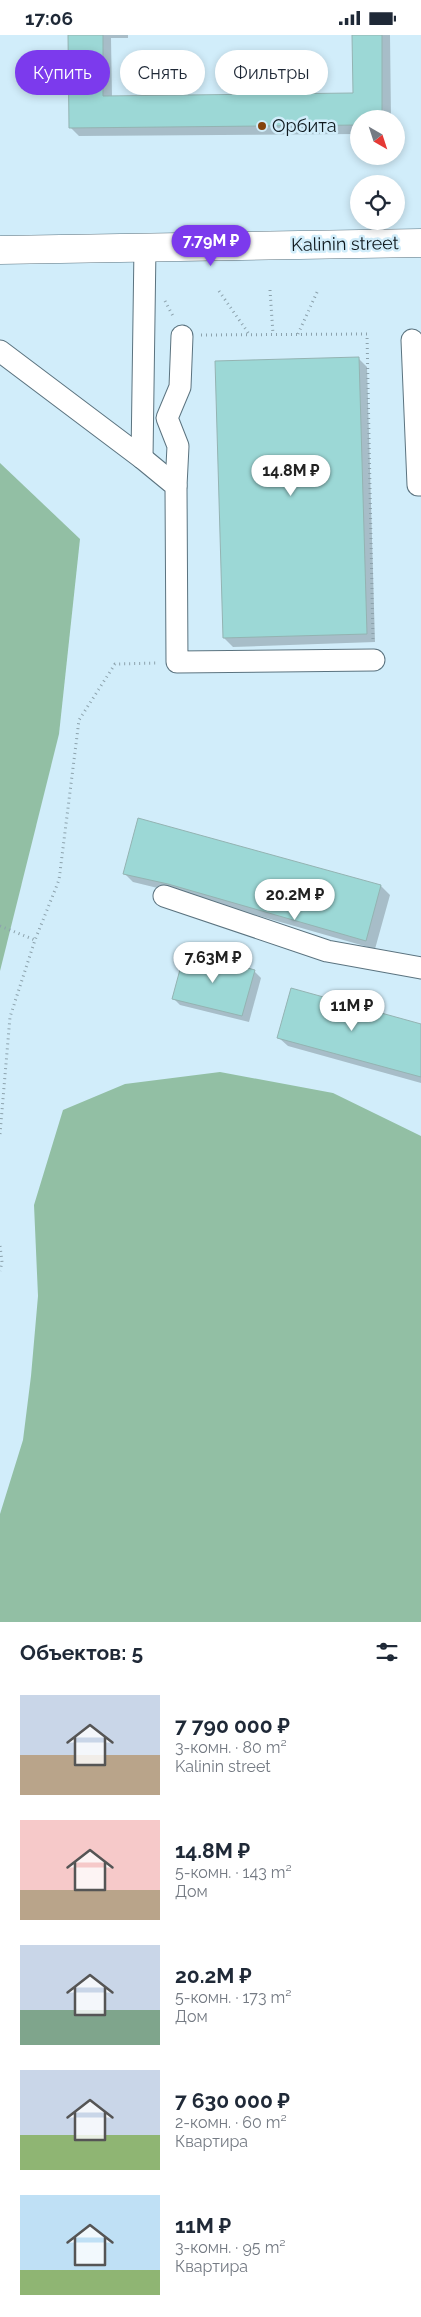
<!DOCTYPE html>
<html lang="ru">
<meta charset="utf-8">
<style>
:root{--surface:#fff;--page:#f6f6f7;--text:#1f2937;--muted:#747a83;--accent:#7c3aed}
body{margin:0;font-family:Raleway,sans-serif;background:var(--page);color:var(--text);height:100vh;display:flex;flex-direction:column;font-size:19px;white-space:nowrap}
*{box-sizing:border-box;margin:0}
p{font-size:16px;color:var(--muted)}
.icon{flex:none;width:28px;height:28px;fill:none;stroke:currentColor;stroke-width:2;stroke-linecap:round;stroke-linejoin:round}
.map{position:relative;height:1587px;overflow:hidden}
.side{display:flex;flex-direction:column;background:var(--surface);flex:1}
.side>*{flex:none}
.top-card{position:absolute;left:15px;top:15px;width:391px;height:45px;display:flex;gap:10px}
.needle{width:32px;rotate:141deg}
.tools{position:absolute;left:350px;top:75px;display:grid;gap:10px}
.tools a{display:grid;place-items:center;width:55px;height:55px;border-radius:50%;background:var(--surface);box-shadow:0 2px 8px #0003;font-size:25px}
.price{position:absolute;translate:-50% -42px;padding:0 11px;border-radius:18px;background:#fff;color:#222;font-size:16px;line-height:32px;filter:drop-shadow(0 1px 2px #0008)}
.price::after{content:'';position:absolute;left:50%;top:30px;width:15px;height:11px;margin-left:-8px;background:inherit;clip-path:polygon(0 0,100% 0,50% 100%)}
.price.current{background:var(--accent);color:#fff}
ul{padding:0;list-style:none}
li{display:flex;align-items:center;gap:15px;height:125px;padding:0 20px}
li span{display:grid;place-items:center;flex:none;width:140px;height:100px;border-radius:0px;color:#555}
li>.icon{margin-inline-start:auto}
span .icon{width:60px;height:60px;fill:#fffc;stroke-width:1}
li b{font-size:21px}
h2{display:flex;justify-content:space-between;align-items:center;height:60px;padding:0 20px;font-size:21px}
.tag{padding:0 18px;border-radius:22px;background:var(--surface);box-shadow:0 2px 8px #0003;font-size:18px;line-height:45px}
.tag.current{background:var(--accent);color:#fff}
.status{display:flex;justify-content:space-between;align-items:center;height:35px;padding:0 25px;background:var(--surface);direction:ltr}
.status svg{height:14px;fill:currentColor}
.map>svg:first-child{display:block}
.forest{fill:#92bfa4}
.shadow{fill:#0003}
.building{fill:#9cd8d6;stroke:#94b3b2}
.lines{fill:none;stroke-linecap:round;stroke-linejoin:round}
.minor-casing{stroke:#5b737f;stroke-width:23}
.major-casing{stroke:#5b737f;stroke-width:29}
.path{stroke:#8ca2ac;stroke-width:3;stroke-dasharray:1 4;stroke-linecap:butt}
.minor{stroke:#fff;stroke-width:21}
.major{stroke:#fff;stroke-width:28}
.poi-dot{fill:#84430c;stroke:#d1edfa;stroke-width:2}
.labels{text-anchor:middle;stroke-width:5;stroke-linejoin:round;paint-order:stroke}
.poi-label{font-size:18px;fill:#0f191e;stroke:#d1edfa;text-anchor:start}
.street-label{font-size:18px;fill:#0f191e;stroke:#d1edfa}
</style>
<div class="status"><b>17:06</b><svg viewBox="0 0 49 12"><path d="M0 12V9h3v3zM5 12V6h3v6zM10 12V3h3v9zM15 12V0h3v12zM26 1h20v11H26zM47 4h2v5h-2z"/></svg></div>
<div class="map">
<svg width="421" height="1587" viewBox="0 0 421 1587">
<rect width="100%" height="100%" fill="#d1edfa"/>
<g class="forest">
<polygon points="0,428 80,504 59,699 0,936"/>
<polygon points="220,1037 333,1058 421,1101 421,1587 0,1587 0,1479 23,1405 31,1341 38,1261 34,1170 63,1075 125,1049"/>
</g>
<g class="shadow">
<polygon points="69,0 128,0 128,3 111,3 112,62 354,60 354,0 390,0 391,84 359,84 359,99 79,101 70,92"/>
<polygon points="358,323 367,332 375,607 233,612 224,603"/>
<polygon points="139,784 381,851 390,860 375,914 178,858 133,847 124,838"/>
<polygon points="254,936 261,943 249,987 180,970 173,963"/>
<polygon points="421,990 421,1048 288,1011 279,1003"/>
</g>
<g class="building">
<polygon points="68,0 103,0 103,61 353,58 352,0 382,0 382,84 359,84 359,90 69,93"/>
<polygon points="359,322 367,599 223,603 215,326"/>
<polygon points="138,783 381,850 366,906 168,849 123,839"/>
<polygon points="185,916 255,935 242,981 172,964"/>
<polygon points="291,953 421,989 421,1042 277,1003"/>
</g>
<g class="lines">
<g class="minor-casing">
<g id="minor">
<polyline points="412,305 418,450 421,450"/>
<polyline points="0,316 142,423 145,212"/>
<polyline points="142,423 176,451 177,627 374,625"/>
<polyline points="176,451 178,411 167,383 180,352 182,301"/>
<polyline points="164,861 327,916 421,933"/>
</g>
</g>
<g class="major-casing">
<polyline id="major" points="0,215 421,208"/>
</g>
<g class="path">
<polyline points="270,255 273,299"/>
<polyline points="219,256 249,299"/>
<polyline points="165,266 174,283"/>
<polyline points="298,299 318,255"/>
<polyline points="201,300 367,299 373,607"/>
<polyline points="0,891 35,905"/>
<polyline points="0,1099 10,982 35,905 59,845 79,685 115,629 157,628"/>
<polyline points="0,1211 2,1227 0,1236"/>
</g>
<use href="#minor" class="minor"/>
<use href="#major" class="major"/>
</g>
<circle class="poi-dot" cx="262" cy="91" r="5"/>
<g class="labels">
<g class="poi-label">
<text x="272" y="97">Орбита</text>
</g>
<g class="street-label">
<text transform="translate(345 209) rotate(-1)" y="6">Kalinin street</text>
</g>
</g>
</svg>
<div class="tools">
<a><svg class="needle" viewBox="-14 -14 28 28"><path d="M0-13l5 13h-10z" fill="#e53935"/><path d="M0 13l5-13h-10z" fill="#747a83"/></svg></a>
<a><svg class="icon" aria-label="locate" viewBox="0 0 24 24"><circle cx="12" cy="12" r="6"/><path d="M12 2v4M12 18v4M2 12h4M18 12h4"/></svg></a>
</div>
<b class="price current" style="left:211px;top:232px">7.79M ₽</b>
<b class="price" style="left:291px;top:462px">14.8M ₽</b>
<b class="price" style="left:295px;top:886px">20.2M ₽</b>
<b class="price" style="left:213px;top:949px">7.63M ₽</b>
<b class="price" style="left:352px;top:997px">11M ₽</b>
<div class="top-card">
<a class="tag current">Купить</a>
<a class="tag">Снять</a>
<a class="tag">Фильтры</a>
</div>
</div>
<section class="side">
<h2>Объектов: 5<svg class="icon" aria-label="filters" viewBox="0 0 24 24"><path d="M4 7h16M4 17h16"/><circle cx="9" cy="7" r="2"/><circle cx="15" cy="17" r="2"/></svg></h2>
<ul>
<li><span style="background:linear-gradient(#c9d6e8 60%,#b9a48a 0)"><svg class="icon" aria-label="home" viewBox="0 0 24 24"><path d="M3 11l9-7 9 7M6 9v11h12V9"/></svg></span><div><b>7 790 000 ₽</b><p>3-комн. · 80 m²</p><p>Kalinin street</p></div></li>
<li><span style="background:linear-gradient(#f6c9c9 70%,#b9a48a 0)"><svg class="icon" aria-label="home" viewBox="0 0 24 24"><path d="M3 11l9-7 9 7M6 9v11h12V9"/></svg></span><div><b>14.8M ₽</b><p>5-комн. · 143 m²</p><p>Дом</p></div></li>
<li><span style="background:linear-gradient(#c9d6e8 65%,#7fa58c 0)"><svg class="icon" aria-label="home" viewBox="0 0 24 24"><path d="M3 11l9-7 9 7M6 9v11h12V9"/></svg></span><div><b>20.2M ₽</b><p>5-комн. · 173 m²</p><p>Дом</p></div></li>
<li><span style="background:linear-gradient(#c9d6e8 65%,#8fb573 0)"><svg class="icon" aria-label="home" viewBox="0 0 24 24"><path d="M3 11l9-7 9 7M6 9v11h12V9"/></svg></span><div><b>7 630 000 ₽</b><p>2-комн. · 60 m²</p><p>Квартира</p></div></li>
<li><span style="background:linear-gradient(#bfe0f5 75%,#8fb573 0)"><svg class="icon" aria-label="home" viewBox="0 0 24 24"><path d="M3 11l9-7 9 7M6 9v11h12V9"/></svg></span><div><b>11M ₽</b><p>3-комн. · 95 m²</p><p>Квартира</p></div></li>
</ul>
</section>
